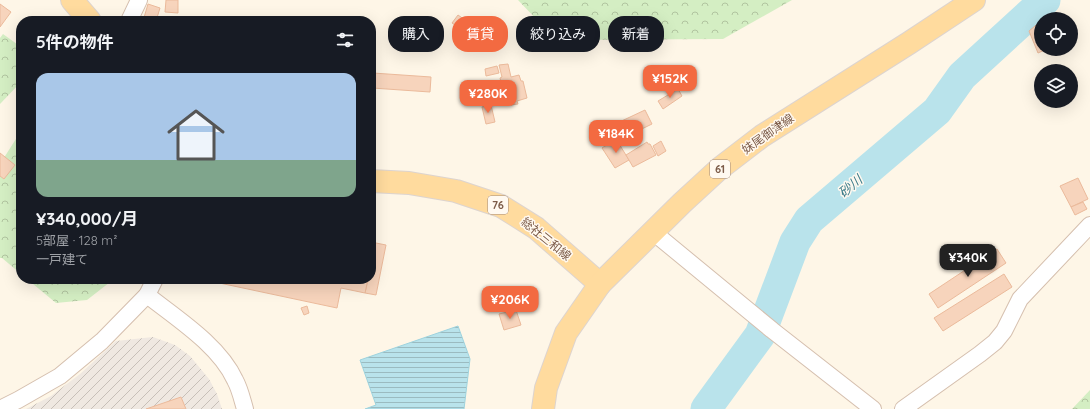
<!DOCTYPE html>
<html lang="ja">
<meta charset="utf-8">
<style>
:root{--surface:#171b24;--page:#242831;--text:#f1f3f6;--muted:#9ea1a6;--accent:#f36a41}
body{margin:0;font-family:Quicksand,"Noto Sans JP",sans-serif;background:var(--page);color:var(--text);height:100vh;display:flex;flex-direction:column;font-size:15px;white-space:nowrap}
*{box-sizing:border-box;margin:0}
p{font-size:13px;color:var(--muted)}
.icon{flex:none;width:22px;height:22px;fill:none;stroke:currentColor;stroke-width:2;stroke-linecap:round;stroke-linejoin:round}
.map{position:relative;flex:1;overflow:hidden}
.side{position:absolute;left:16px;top:16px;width:360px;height:268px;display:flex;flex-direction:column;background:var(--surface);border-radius:16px;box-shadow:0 4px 16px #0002}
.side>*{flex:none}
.guide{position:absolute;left:388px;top:16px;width:380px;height:36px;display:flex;gap:8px}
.buttons{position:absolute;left:1034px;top:12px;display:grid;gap:8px}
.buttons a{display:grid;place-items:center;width:44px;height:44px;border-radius:50%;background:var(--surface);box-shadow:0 4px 16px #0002;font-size:20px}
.price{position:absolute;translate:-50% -34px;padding:0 9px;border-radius:8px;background:var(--accent);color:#fff;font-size:13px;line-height:26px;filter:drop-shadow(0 1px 2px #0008)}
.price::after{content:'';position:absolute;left:50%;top:24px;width:12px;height:9px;margin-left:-6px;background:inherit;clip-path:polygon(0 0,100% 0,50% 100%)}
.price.current{background:#222;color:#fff}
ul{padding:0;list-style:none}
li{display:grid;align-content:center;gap:8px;height:212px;padding:0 20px}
li span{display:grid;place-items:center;height:124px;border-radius:12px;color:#555}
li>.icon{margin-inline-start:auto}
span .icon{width:72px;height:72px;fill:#fffc;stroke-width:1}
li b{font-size:17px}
h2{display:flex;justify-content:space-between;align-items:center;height:48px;padding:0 20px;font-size:17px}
.tag{padding:0 14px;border-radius:16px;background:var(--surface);box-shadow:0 4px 16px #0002;font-size:14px;line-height:36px}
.tag.current{background:var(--accent);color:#fff}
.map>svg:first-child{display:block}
.industrial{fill:url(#industrial-furrows)}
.forest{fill:url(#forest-crowns)}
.water{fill:url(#water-rules);stroke:#9ed3de}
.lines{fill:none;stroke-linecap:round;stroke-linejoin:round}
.river{stroke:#b9e3eb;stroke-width:31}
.building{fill:#f7d4bc;stroke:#ebba9b}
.minor-casing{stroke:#d5bfae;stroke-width:18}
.primary-casing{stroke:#ddd4cf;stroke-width:24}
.minor{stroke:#fff;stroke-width:16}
.primary{stroke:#ffdb9e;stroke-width:22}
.labels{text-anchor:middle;stroke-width:3;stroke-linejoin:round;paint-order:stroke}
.shield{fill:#fff9f0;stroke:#a38a7a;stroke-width:1}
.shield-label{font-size:11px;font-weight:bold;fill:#7c5b48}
.street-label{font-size:12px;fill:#7c5b48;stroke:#fff9f0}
.water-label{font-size:13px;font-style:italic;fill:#3c7c8a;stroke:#fff9f0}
</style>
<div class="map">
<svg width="1090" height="409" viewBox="0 0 1090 409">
<defs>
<pattern id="industrial-furrows" width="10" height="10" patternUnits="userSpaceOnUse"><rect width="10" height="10" fill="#efe8e1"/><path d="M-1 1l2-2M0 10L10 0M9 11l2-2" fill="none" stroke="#c7bfb8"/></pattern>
<pattern id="forest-crowns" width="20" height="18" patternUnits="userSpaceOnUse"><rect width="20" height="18" fill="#d4eec3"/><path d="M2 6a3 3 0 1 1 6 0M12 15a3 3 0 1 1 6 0" fill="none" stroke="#b1c4a0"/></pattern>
<pattern id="water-rules" width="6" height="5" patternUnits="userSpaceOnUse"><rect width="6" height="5" fill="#b9e3eb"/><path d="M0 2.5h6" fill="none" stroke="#9bbbc0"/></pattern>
</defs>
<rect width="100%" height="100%" fill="#fef6e7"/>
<polygon class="industrial" points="153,337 175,345 190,356 209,379 217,394 222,409 26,409 51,396 80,374 116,341"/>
<g class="forest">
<polygon points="518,0 792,0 723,39 556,40"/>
<polygon points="3,34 21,47 21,82 0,104 0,38"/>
<polygon points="21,131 21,274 2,258 0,258 0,164"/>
<polygon points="27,279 114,279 87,300 56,303"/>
<polygon points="1090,390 1090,409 1072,409"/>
</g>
<polygon class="water" points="458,326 470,359 464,409 365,409 376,405 360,360"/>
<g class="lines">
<polyline class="river" points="706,409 760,335 795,242 809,220 937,111 962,76 1045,0"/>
</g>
<g class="building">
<polygon points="166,0 178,0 178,13 165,12"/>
<polygon points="0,4 11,12 0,27"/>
<polygon points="148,4 160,8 156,21 143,21"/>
<polygon points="458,15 465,20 459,28 452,23"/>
<polygon points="1041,21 1041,49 1047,49 1038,53 1029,31"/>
<polygon points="371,47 373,66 371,66"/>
<polygon points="508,64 511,77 519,75 521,81 523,81 527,98 517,101 518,104 511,105 510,102 498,105 495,88 502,86 500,78 502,77 499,65"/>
<polygon points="497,66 499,73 486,76 485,69"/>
<polygon points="373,73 431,77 430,92 372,88"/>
<polygon points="678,89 682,96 663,109 658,101"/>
<polygon points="491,105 495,122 486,124 482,107"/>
<polygon points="645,110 652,124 621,139 613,125"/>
<polygon points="609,127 615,136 607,141 602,132"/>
<polygon points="616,139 629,160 615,168 602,148"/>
<polygon points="661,141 666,151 658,156 653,146"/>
<polygon points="647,142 648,144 650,144 656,155 633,167 626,155"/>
<polygon points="0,153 15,165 4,179 0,176"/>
<polygon points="1078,178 1088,199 1071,207 1060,186"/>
<polygon points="1083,202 1087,209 1075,215 1071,207"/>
<polygon points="371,242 386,245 376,295 365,293 368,279 371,279 371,264 373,253 371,252"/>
<polygon points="997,249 1006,263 938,308 929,294"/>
<polygon points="1004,274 1012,287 943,331 934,318"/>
<polygon points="210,279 368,279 365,293 341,288 337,308 210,281"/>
<polygon points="307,306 309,313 304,315 301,308"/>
<polygon points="516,310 521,325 504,330 499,314"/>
<polygon points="181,397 186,409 146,409"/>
</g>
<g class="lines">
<g class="minor-casing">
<g id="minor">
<polyline points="129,21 139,0"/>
<polyline points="653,232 772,330 873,409"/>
<path d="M147,295C176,318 219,345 235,380C240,389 242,399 245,409"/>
<polyline points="0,409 18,400 60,376 102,341 147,295 155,279"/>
<polyline points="903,409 980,354 995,342 1004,331 1020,299 1090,225"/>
</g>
</g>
<g class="primary-casing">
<g id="primary">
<polyline points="72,0 90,21"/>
<polyline points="371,181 409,183 456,191 501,206 536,228 600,284"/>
<polyline points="543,409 546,388 566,333 600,284 682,203 719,169 762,136 909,43 974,0"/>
</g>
</g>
<use href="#minor" class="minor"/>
<use href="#primary" class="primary"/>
</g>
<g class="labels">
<g class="shield">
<rect x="710" y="160" width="20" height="18" rx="3"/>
<rect x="488" y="196" width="20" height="18" rx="3"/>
</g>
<g class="shield-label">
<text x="720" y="173">61</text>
<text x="498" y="209">76</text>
</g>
<g class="street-label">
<text transform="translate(768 134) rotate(-35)" y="4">妹尾御津線</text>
<text transform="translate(546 239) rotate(39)" y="4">総社三和線</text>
</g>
<g class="water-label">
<text transform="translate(850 186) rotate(-40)" y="5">砂川</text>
</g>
</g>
</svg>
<div class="buttons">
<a><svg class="icon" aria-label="locate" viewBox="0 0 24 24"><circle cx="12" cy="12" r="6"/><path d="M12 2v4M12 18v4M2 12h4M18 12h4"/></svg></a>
<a><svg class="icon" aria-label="layers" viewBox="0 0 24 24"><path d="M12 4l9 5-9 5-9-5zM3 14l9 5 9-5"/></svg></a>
</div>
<b class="price" style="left:670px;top:99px">¥152K</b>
<b class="price" style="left:488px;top:114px">¥280K</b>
<b class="price" style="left:616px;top:154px">¥184K</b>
<b class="price current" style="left:968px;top:278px">¥340K</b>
<b class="price" style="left:510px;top:320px">¥206K</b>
<div class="guide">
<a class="tag">購入</a>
<a class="tag current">賃貸</a>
<a class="tag">絞り込み</a>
<a class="tag">新着</a>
</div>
<section class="side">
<h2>5件の物件<svg class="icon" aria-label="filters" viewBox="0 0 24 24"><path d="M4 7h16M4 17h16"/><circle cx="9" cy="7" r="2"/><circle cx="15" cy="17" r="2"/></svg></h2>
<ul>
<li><span style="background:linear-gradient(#a9c7e8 70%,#7fa58c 0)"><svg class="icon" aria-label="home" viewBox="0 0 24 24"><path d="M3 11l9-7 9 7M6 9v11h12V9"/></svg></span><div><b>¥340,000/月</b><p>5部屋 · 128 m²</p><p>一戸建て</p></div></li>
</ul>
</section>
</div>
